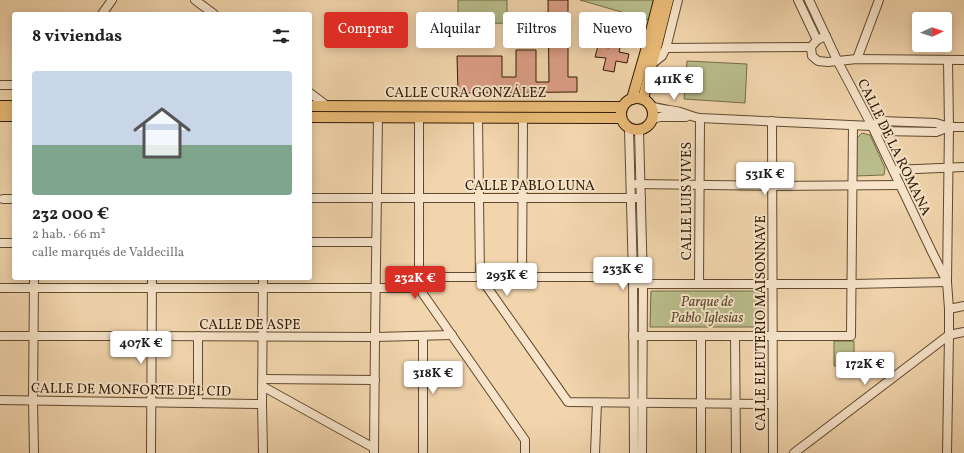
<!DOCTYPE html>
<html lang="es">
<meta charset="utf-8">
<style>
:root{--surface:#fff;--page:#f2f2f2;--text:#222;--muted:#767676;--accent:#d93025}
body{margin:0;font-family:Vollkorn,serif;background:var(--page);color:var(--text);height:100vh;display:flex;flex-direction:column;font-size:15px;white-space:nowrap}
*{box-sizing:border-box;margin:0}
p{font-size:13px;color:var(--muted)}
.icon{flex:none;width:22px;height:22px;fill:none;stroke:currentColor;stroke-width:2;stroke-linecap:round;stroke-linejoin:round}
.map{position:relative;flex:1;overflow:hidden}
.details{position:absolute;left:12px;top:12px;width:300px;height:268px;display:flex;flex-direction:column;background:var(--surface);border-radius:4px;box-shadow:0 2px 10px #0003}
.details>*{flex:none}
.banner{position:absolute;left:324px;top:12px;width:380px;height:36px;display:flex;gap:8px}
.needle{width:26px;rotate:86deg}
.fabs{position:absolute;left:912px;top:12px;display:grid;gap:8px}
.fabs a{display:grid;place-items:center;width:40px;height:40px;border-radius:4px;background:var(--surface);box-shadow:0 2px 10px #0003;font-size:20px}
.price{position:absolute;translate:-50% -34px;padding:0 9px;border-radius:4px;background:#fff;color:#222;font-size:13px;line-height:26px;filter:drop-shadow(0 1px 2px #0008)}
.price::after{content:'';position:absolute;left:50%;top:24px;width:12px;height:9px;margin-left:-6px;background:inherit;clip-path:polygon(0 0,100% 0,50% 100%)}
.price.on{background:var(--accent);color:#fff}
ul{padding:0;list-style:none}
li{display:grid;align-content:center;gap:8px;height:212px;padding:0 20px}
li span{display:grid;place-items:center;height:124px;border-radius:4px;color:#555}
li>.icon{margin-inline-start:auto}
span .icon{width:72px;height:72px;fill:#fffc;stroke-width:1}
li b{font-size:17px}
h2{display:flex;justify-content:space-between;align-items:center;height:48px;padding:0 20px;font-size:17px}
.pill{padding:0 14px;border-radius:4px;background:var(--surface);box-shadow:0 2px 10px #0003;font-size:14px;line-height:36px}
.pill.on{background:var(--accent);color:#fff}
.map>svg:first-child{display:block}
.green{fill:#b9bd8b;stroke:#746c48}
.building{fill:#db9d85;stroke:#301c05}
.lines{fill:none;stroke-linecap:round;stroke-linejoin:round}
.minor-casing{stroke:#604a2f;stroke-width:10}
.major-casing{stroke:#301c05;stroke-width:12}
.minor{stroke:#f7e4ca;stroke-width:8}
.major{stroke:#e9ba76;stroke-width:10}
.labels{text-anchor:middle;stroke-width:4;stroke-linejoin:round;paint-order:stroke}
.street-label{font-size:14px;fill:#301c05;stroke:#f7e4ca}
.park-label{font-size:14px;font-style:italic;fill:#594c2d;stroke:#f7e4ca}
</style>
<div class="map">
<svg width="964" height="453" viewBox="0 0 964 453">
<rect width="100%" height="100%" fill="#f2d5ad"/>
<filter id="stains"><feTurbulence type="fractalNoise" baseFrequency=".005" numOctaves="4"/><feColorMatrix values="0 0 0 0 .2 0 0 0 0 .09 0 0 0 0 .02 0 0 0 .5 -.17"/></filter>
<radialGradient id="worn" r=".72"><stop offset=".6" stop-color="#630" stop-opacity="0"/><stop offset="1" stop-color="#630" stop-opacity=".3"/></radialGradient>
<g class="green">
<polygon points="458,0 507,0 507,23 458,24"/>
<polygon points="580,0 654,0 649,20"/>
<polygon points="687,61 747,64 745,103 684,99"/>
<polygon points="862,133 870,135 885,168 884,175 855,176 857,138"/>
<polygon points="651,291 764,291 764,327 650,327"/>
<polygon points="834,341 854,341 854,365 834,366"/>
</g>
<g class="building">
<polygon points="548,0 568,0 568,77 577,77 577,92 458,93 457,56 502,56 502,77 516,77 516,50 536,50 536,82 549,82"/>
<polygon points="621,23 631,25 629,37 634,38 631,47 621,44 619,52 629,54 627,63 616,61 614,72 603,70 606,58 595,57 598,46 609,48 611,42 599,40 602,30 614,33 612,28 618,25 620,27"/>
</g>
<g class="lines">
<g class="minor-casing">
<g id="minor">
<polyline points="195,0 214,14"/>
<polyline points="798,0 817,40"/>
<polyline points="809,0 838,62 872,126 932,252 947,282 949,309 949,335 947,453"/>
<polyline points="102,14 112,0"/>
<polyline points="826,36 817,40 811,47 812,56 818,61 828,62 857,59 964,60"/>
<polyline points="666,48 811,47"/>
<polyline points="857,59 879,0"/>
<polyline points="652,64 662,56 666,48 678,0"/>
<polyline points="0,85 14,85"/>
<polyline points="310,93 327,106"/>
<path d="M651,106C660,109 671,110 680,112C687,114 693,117 700,118L872,126L880,131L936,132L949,127"/>
<polyline points="419,118 419,283 423,294 525,440 525,453"/>
<polyline points="478,118 480,277 568,402 773,404"/>
<polyline points="652,119 660,117 686,117"/>
<polyline points="772,121 773,453"/>
<polyline points="872,126 881,121 936,123 949,127 964,127"/>
<polyline points="629,129 633,277 634,453"/>
<polyline points="639,130 643,284 642,453"/>
<polyline points="893,170 964,167"/>
<polyline points="636,184 773,186 900,185"/>
<polyline points="310,198 641,198"/>
<polyline points="3,199 14,199"/>
<polyline points="310,242 376,242"/>
<polyline points="0,243 14,243"/>
<polyline points="419,277 633,277"/>
<polyline points="522,277 523,118"/>
<polyline points="34,278 33,400 34,453"/>
<polyline points="263,278 262,404 263,453"/>
<polyline points="633,284 852,284 947,282 949,127 948,60"/>
<polyline points="699,284 700,118"/>
<polyline points="0,288 411,288 419,283"/>
<polyline points="949,309 964,306"/>
<polyline points="0,336 151,336 375,337 452,335"/>
<polyline points="198,336 198,403"/>
<polyline points="423,336 423,453"/>
<polyline points="633,336 851,336 853,126"/>
<polyline points="735,336 736,453"/>
<polyline points="263,379 375,380"/>
<polyline points="262,386 374,448"/>
<polyline points="0,400 262,404"/>
<polyline points="151,453 152,278"/>
<polyline points="374,453 375,337 378,117"/>
<polyline points="595,453 597,403"/>
<polyline points="701,453 701,336"/>
<polyline points="794,453 949,335 964,332"/>
</g>
</g>
<g class="major-casing">
<g id="major">
<circle cx="637" cy="114" r="16"/>
<polyline points="632,99 647,47 659,0"/>
<polyline points="643,99 668,0"/>
<polyline points="0,106 14,106"/>
<polyline points="310,106 622,107"/>
<polyline points="0,116 14,116"/>
<polyline points="310,117 621,118"/>
</g>
</g>
<use href="#minor" class="minor"/>
<use href="#major" class="major"/>
</g>
<g class="labels">
<g class="street-label">
<text x="466" y="97">CALLE CURA GONZÁLEZ</text>
<text transform="translate(895 147) rotate(64)" y="5">CALLE DE LA ROMANA</text>
<text x="530" y="190">CALLE PABLO LUNA</text>
<text transform="translate(686 201) rotate(-90)" y="5">CALLE LUIS VIVES</text>
<text transform="translate(760 323) rotate(-90)" y="5">CALLE ELEUTERIO MAISONNAVE</text>
<text x="250" y="329">CALLE DE ASPE</text>
<text transform="translate(131 389) rotate(1)" y="5">CALLE DE MONFORTE DEL CID</text>
</g>
<g class="park-label">
<text x="707" y="306">Parque de<tspan x="707" dy="16">Pablo Iglesias</tspan></text>
</g>
</g>
<rect width="100%" height="100%" filter="url(#stains)"/>
<rect width="100%" height="100%" fill="url(#worn)"/>
</svg>
<div class="fabs">
<a><svg class="needle" viewBox="-14 -14 28 28"><path d="M0-13l5 13h-10z" fill="#e53935"/><path d="M0 13l5-13h-10z" fill="#767676"/></svg></a>
</div>
<b class="price" style="left:674px;top:101px">411K €</b>
<b class="price" style="left:765px;top:196px">531K €</b>
<b class="price" style="left:623px;top:291px">233K €</b>
<b class="price" style="left:507px;top:297px">293K €</b>
<b class="price on" style="left:415px;top:300px">232K €</b>
<b class="price" style="left:141px;top:365px">407K €</b>
<b class="price" style="left:865px;top:386px">172K €</b>
<b class="price" style="left:433px;top:395px">318K €</b>
<div class="banner">
<a class="pill on">Comprar</a>
<a class="pill">Alquilar</a>
<a class="pill">Filtros</a>
<a class="pill">Nuevo</a>
</div>
<section class="details">
<h2>8 viviendas<svg class="icon" aria-label="filters" viewBox="0 0 24 24"><path d="M4 7h16M4 17h16"/><circle cx="9" cy="7" r="2"/><circle cx="15" cy="17" r="2"/></svg></h2>
<ul>
<li><span style="background:linear-gradient(#c9d6e8 60%,#7fa58c 0)"><svg class="icon" aria-label="home" viewBox="0 0 24 24"><path d="M3 11l9-7 9 7M6 9v11h12V9"/></svg></span><div><b>232 000 €</b><p>2 hab. · 66 m²</p><p>calle marqués de Valdecilla</p></div></li>
</ul>
</section>
</div>
